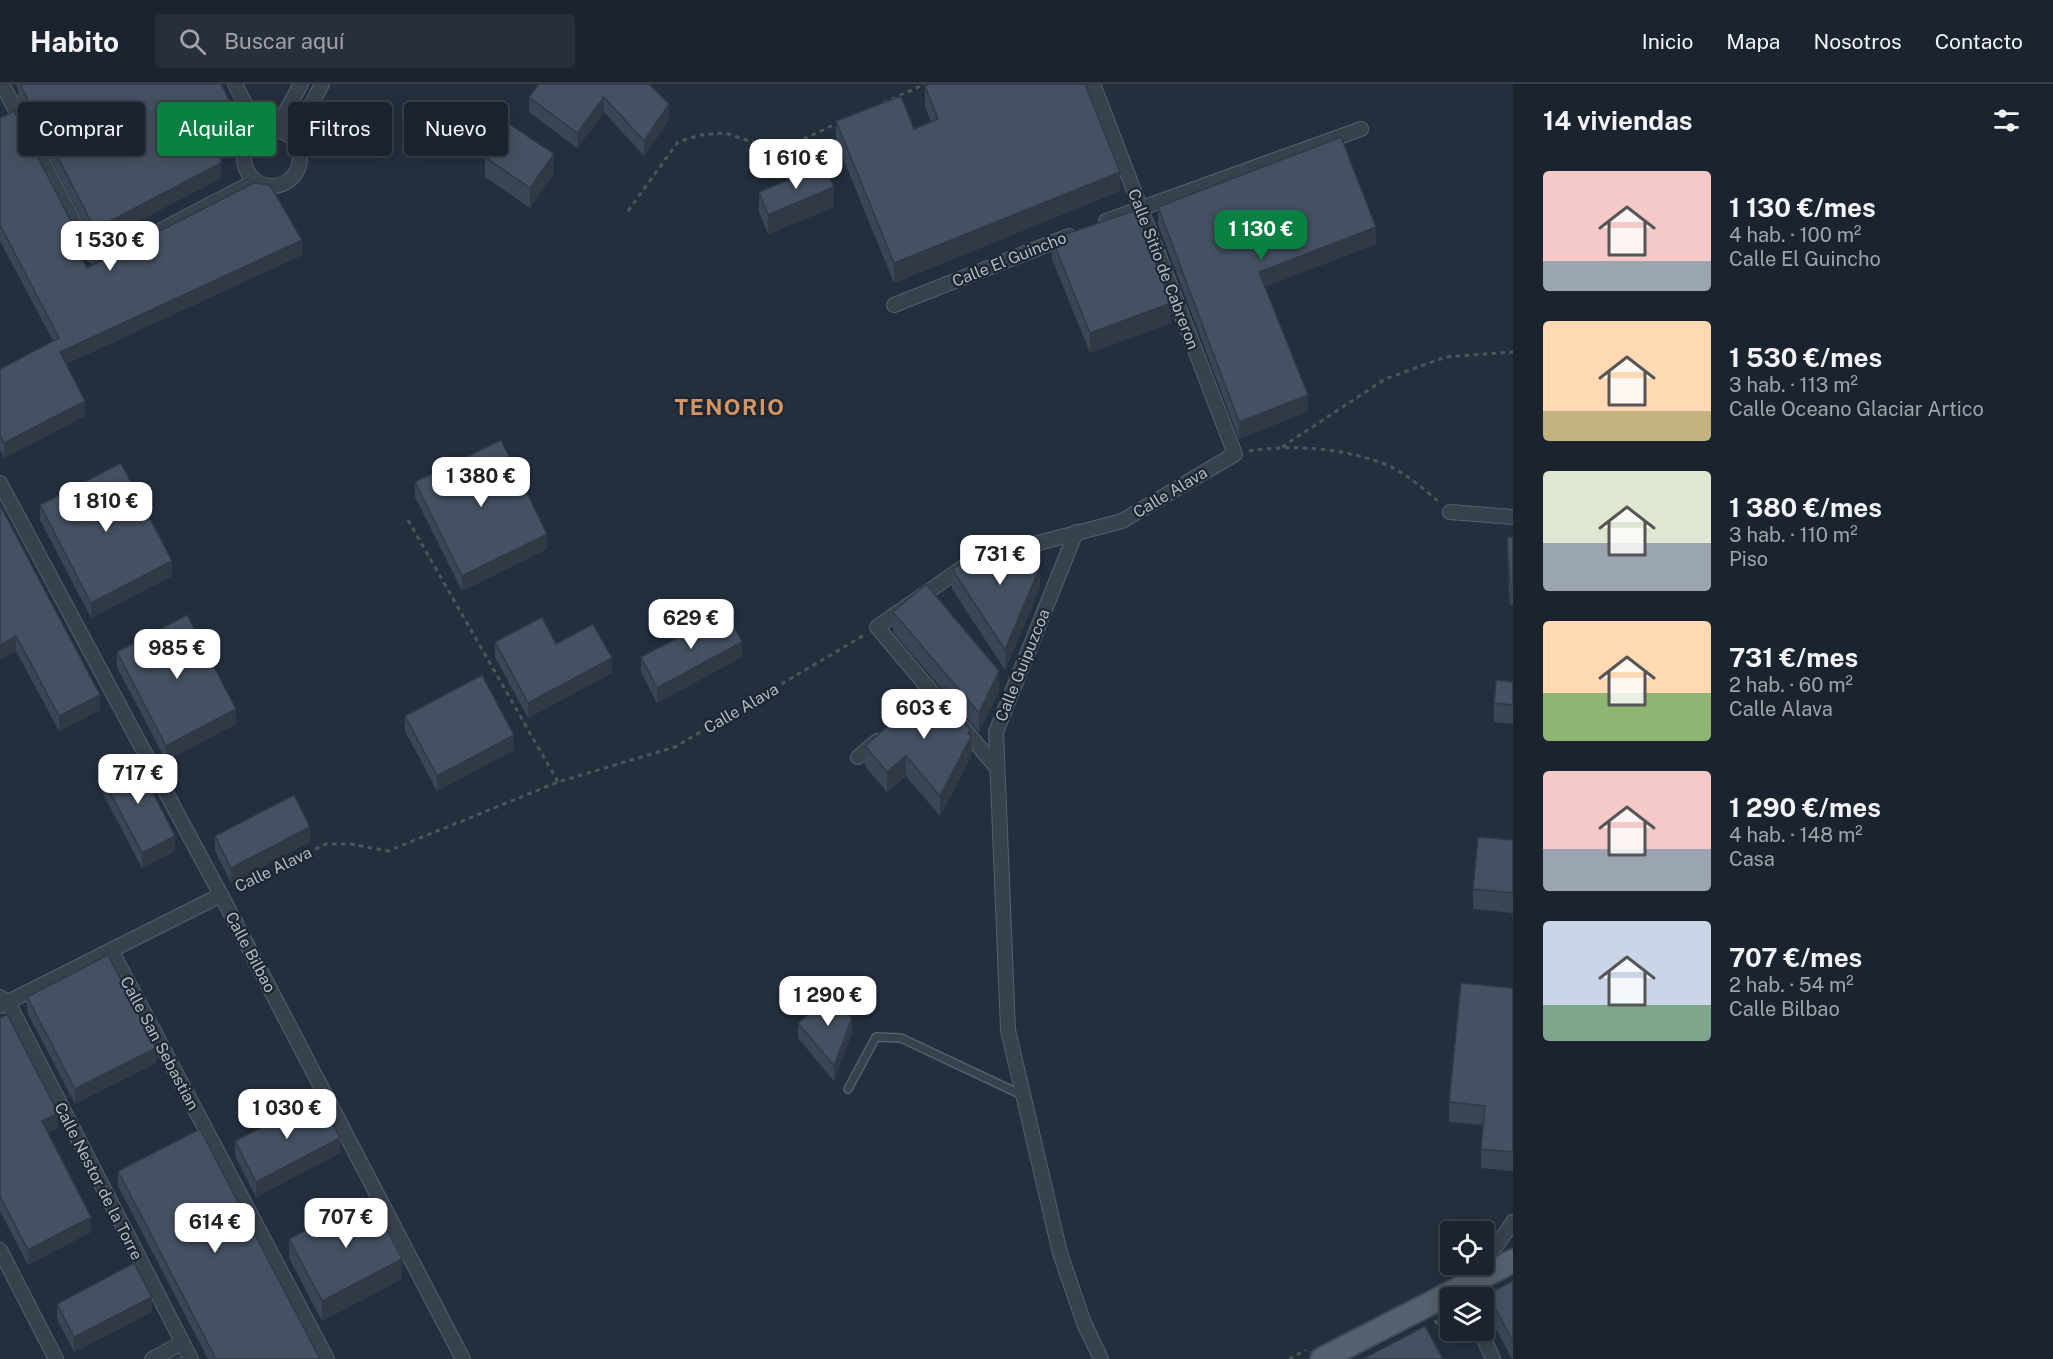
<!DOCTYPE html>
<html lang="es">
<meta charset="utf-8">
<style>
:root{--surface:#1b232e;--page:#282f3a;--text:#f1f3f6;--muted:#a0a4aa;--line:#39404a;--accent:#0b8043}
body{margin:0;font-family:"Public Sans",sans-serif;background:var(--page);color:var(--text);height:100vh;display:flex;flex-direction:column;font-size:22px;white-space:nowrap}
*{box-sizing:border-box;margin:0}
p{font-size:20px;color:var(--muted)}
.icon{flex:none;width:33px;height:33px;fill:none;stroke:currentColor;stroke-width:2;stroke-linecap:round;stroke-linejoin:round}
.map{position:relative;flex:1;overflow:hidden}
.side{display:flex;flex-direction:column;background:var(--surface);width:540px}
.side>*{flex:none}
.top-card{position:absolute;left:18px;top:18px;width:570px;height:54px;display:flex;gap:12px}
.fabs{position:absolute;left:1440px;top:1137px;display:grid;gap:12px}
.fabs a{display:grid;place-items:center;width:54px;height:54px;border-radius:6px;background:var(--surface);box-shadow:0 3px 15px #0003,0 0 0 2px var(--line);font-size:30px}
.price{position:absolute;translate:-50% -51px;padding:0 14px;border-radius:12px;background:#fff;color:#222;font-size:20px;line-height:39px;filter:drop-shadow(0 2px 3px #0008)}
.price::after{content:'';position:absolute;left:50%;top:36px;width:18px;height:14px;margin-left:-9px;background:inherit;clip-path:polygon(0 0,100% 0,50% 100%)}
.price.on{background:var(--accent);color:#fff}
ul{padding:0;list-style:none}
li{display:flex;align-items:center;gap:18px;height:150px;padding:0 30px}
li span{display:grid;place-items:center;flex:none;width:168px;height:120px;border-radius:6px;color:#555}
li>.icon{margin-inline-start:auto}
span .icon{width:72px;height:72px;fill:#fffc;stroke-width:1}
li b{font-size:26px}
h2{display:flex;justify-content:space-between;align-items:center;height:72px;padding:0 30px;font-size:26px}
.tag{padding:0 21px;border-radius:6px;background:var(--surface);box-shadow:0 3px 15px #0003,0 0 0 2px var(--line);font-size:21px;line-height:54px}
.tag.on{background:var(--accent);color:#fff}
header{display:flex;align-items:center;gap:36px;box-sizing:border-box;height:84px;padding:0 30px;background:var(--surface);border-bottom:2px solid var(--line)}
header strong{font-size:28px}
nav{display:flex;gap:33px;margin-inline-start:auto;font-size:21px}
.search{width:420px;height:54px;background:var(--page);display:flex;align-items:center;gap:15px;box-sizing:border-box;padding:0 21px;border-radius:6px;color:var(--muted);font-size:22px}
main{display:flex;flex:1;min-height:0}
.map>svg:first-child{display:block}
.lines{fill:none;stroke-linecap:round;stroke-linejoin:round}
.lane-casing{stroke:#565f6c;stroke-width:10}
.street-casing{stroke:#565f6c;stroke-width:16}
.primary-casing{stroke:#414a57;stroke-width:26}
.path{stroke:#44595c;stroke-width:3;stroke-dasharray:4.5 4.5;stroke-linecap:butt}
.lane{stroke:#38414e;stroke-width:7}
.street{stroke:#38414e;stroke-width:14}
.primary{stroke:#56606e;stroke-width:22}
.wall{fill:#3b4654}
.shaded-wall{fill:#303945}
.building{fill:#455162;stroke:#303945;stroke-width:1.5}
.labels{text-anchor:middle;stroke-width:4.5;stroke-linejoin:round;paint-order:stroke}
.street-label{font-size:16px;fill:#b4bcc9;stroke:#1d2633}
.district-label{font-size:22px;font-weight:bold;letter-spacing:1.5px;fill:#d59563;stroke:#1d2633}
</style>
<header>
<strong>Habito</strong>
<div class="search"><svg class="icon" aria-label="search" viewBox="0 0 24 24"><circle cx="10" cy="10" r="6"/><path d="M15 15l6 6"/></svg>Buscar aquí</div>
<nav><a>Inicio</a><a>Mapa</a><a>Nosotros</a><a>Contacto</a></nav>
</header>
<main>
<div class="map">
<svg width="1513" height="1275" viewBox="0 0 1513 1275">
<rect width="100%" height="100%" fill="#242f3e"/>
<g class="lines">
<g class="lane-casing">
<polyline id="lane" points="848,1005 876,953 901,954 1022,1011"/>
</g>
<g class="street-casing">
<g id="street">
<polyline points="2,0 90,169 104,176 255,97"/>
<polyline points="235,0 259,48"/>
<polyline points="276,45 301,0"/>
<circle cx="272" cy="74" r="28"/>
<polyline points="294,55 322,0"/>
<polyline points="1106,137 1361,45"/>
<polyline points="894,221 1069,152"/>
<polyline points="0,399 221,811 463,1275"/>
<polyline points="1450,428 1513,433"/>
<polyline points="1076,448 996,648 1008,946 1060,1169 1084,1239 1101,1275"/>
<polyline points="1008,467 1122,437 1235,370 1093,0"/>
<polyline points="941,619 877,543 965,482"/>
<polyline points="960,640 997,684"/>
<polyline points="858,673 877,657"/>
<polyline points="111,866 327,1275"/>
<polyline points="0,913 8,918 191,1275"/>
<polyline points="0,922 221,811"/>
<polyline points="0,1166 56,1275"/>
<polyline points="1484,1179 1513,1138"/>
<polyline points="1480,1246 1493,1275"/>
<polyline points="152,1275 182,1259"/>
</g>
</g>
<g class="primary-casing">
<polyline id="primary" points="1322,1275 1513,1177"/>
</g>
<g class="path">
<polyline points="883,19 925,0"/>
<polyline points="628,127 678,58 700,51 725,49 771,64 786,63 838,39"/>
<polyline points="1282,363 1385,295 1446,273 1513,268"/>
<path d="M1249,367C1295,360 1343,364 1387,381C1407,390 1424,405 1440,419"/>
<polyline points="408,436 558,698"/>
<polyline points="234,804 326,760 351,760 388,767 558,698 675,663 866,550"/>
<polyline points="1435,1236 1442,1250 1450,1246"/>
<polyline points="1289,1275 1306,1266"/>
</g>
<use href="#lane" class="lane"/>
<use href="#street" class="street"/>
<use href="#primary" class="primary"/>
</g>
<g class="wall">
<polygon points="16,0 221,0 235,43 221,66 221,94 95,160 18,12 18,5"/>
<polygon points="649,0 669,36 644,72 604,28 577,64 529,28 529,13"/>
<polygon points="925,2 1120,107 894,199 836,57 836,37 914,45 931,38 925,22"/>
<polygon points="0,34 79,168 87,184 302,171 66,280 85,332 4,374 0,366 0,285 53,257 0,157"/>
<polygon points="485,73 554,89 530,124 485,93"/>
<polygon points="759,108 834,123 768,150 759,128"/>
<polygon points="1158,123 1376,160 1264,203 1308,327 1239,355 1158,140"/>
<polygon points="1052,155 1171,239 1090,269 1052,175"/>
<polygon points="415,398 547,465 462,507 415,413"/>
<polygon points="0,421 100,626 59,647 16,567 0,576"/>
<polygon points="40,421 172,492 91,534 40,436"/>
<polygon points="1507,453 1513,453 1513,521 1510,521 1507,473"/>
<polygon points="952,485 1040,503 1005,586 952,505"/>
<polygon points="893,528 999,607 979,648 893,548"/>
<polygon points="495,558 612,589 528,634 495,573"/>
<polygon points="117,568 236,640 166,677 117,583"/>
<polygon points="641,573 742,573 657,619 641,588"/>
<polygon points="1513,598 1513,640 1494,638 1494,619"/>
<polygon points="405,632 514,666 437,707 405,647"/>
<polygon points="970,651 971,673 940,732 906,692 887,708 865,682 865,662"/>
<polygon points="101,691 175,767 142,784 101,706"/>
<polygon points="215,752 310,758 231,799 215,767"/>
<polygon points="1513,756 1513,829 1473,825 1473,805"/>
<polygon points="1513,904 1513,1087 1481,1084 1481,1065 1484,1041 1449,1038 1449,1018"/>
<polygon points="27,913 156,979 75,1020 27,928"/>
<polygon points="0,934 58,1044 48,1049 91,1148 28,1181 0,1127"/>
<polygon points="798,939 852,949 834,997 798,954"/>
<polygon points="235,1057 340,1069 256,1113 235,1072"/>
<polygon points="118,1087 320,1275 208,1275 118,1102"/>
<polygon points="289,1155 402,1195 322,1237 289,1174"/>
<polygon points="1513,1197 1513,1275 1512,1275 1488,1230 1488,1210"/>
<polygon points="57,1220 152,1228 74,1268 57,1235"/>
</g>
<g class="shaded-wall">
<polygon points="604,13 604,28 577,64 577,49"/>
<polygon points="669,20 669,36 644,72 644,57"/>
<polygon points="235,28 235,43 221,67 221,52"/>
<polygon points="554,70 554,89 530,124 530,104"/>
<polygon points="221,79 221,94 95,160 95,145"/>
<polygon points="1120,88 1120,107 894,199 894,179"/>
<polygon points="834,103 834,123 768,150 768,131"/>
<polygon points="1376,143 1376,160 1259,205 1259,188"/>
<polygon points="79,153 79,168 73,171 73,156"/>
<polygon points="302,156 302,171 60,283 60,268"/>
<polygon points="1171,219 1171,239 1090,269 1090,249"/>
<polygon points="1308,311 1308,327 1239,355 1239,338"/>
<polygon points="85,317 85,332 4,374 4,359"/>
<polygon points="547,450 547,465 462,507 462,492"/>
<polygon points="172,477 172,492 91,534 91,519"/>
<polygon points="1040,483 1040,503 1005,586 1005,566"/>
<polygon points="16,552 16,567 0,576 0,561"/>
<polygon points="742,558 742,573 657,619 657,604"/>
<polygon points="612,574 612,589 528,634 528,619"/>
<polygon points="999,587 999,607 979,648 979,629"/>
<polygon points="100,611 100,626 59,647 59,632"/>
<polygon points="236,625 236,640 166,677 166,662"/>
<polygon points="970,646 970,655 971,653 971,673 940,732 940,712"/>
<polygon points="514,651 514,666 437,707 437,692"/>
<polygon points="906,672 906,692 887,708 887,688"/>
<polygon points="310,743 310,758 231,799 231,784"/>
<polygon points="175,752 175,767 142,784 142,769"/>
<polygon points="852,934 852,949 834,997 834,982"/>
<polygon points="156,964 156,979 75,1020 75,1005"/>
<polygon points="58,1029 58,1044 42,1052 42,1037"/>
<polygon points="340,1054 340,1069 256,1113 256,1098"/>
<polygon points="91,1133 91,1148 28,1181 28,1166"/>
<polygon points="402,1175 402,1195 322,1237 322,1217"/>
<polygon points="152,1213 152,1228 74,1268 74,1253"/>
</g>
<g class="building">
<polygon points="20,0 221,0 235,28 221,52 221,79 95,145"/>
<polygon points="539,0 649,0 669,20 644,57 604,13 577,49 529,13"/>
<polygon points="930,0 1085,0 1120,88 894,179 836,37 901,12 914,45 938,35 925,2"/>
<polygon points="14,27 79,153 73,156 87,184 254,99 270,101 302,156 60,268 85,317 4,359 0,351 0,285 59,254 0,141 0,34"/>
<polygon points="508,39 554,70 530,104 485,73"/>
<polygon points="1341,53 1376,143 1259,188 1308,311 1239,338 1158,123"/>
<polygon points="825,81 834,103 768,131 759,108"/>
<polygon points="1136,126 1171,219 1090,249 1052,155"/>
<polygon points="501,356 547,450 462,492 415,398"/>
<polygon points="121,379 172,477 91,519 40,421"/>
<polygon points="0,421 100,611 59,632 16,552 0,561"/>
<polygon points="1507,453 1513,453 1513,502 1510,501"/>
<polygon points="1021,458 1040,483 1005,566 952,485 971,475"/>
<polygon points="926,500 999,587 979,629 893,528"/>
<polygon points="726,528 742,558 657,604 641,573"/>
<polygon points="187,531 236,625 166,662 117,568"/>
<polygon points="542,533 556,560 593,540 612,574 528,619 495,558"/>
<polygon points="482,591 514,651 437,692 405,632"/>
<polygon points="1496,596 1513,598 1513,621 1494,619"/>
<polygon points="933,603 970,646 968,649 971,653 940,712 906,672 887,688 865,662"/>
<polygon points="135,673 175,752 142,769 101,691"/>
<polygon points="294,711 310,743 231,784 215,752"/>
<polygon points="1478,753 1513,756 1513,809 1473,805"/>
<polygon points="108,871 156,964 75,1005 27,913"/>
<polygon points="1461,899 1513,904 1513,1068 1481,1065 1485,1022 1449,1018"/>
<polygon points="831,910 852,934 834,982 798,939"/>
<polygon points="7,930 58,1029 42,1037 91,1133 28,1166 0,1112 0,934"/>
<polygon points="319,1014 340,1054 256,1098 235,1057"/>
<polygon points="200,1045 320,1275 216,1275 118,1087"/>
<polygon points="370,1113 402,1175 322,1217 289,1155"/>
<polygon points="134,1179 152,1213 74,1253 57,1220"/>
<polygon points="1513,1197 1513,1258 1488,1210"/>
<polygon points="1425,1242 1443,1275 1363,1275"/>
<polygon points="184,1270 187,1275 174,1275"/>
</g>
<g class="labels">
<g class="street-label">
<text transform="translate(1009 175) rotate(-22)" y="6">Calle El Guincho</text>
<text transform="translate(1164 185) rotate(69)" y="6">Calle Sitio de Cabreron</text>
<text transform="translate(1170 408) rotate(-31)" y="6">Calle Alava</text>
<text transform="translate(1022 581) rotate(-68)" y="6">Calle Guipuzcoa</text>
<text transform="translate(741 624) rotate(-30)" y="6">Calle Alava</text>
<text transform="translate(273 785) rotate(-26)" y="6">Calle Alava</text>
<text transform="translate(251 868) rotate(62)" y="6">Calle Bilbao</text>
<text transform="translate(160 959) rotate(62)" y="6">Calle San Sebastian</text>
<text transform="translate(99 1097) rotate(63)" y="6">Calle Nestor de la Torre</text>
</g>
<g class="district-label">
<text x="730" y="331">TENORIO</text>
</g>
</g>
</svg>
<div class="fabs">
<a><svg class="icon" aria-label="locate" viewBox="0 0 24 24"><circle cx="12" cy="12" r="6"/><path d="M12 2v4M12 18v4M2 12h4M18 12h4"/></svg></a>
<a><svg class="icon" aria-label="layers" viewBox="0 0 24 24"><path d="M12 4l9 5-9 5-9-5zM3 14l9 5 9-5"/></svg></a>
</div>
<b class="price" style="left:796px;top:106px">1 610 €</b>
<b class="price on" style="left:1261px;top:177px">1 130 €</b>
<b class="price" style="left:110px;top:188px">1 530 €</b>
<b class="price" style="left:481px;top:424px">1 380 €</b>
<b class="price" style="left:106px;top:449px">1 810 €</b>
<b class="price" style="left:1000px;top:502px">731 €</b>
<b class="price" style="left:691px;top:566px">629 €</b>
<b class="price" style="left:177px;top:596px">985 €</b>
<b class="price" style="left:924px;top:656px">603 €</b>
<b class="price" style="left:138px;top:721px">717 €</b>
<b class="price" style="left:828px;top:943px">1 290 €</b>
<b class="price" style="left:287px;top:1056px">1 030 €</b>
<b class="price" style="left:346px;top:1165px">707 €</b>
<b class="price" style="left:215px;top:1170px">614 €</b>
<div class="top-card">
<a class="tag">Comprar</a>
<a class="tag on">Alquilar</a>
<a class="tag">Filtros</a>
<a class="tag">Nuevo</a>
</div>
</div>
<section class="side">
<h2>14 viviendas<svg class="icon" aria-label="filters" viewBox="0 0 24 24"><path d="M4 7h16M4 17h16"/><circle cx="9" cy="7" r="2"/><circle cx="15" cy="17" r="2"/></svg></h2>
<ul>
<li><span style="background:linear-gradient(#f6c9c9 75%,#9aa5b1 0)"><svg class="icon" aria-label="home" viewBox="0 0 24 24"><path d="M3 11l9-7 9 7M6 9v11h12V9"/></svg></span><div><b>1 130 €/mes</b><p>4 hab. · 100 m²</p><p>Calle El Guincho</p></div></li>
<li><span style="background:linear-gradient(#ffd9b3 75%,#c2b280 0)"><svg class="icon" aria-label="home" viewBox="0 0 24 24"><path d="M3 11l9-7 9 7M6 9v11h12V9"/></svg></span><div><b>1 530 €/mes</b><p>3 hab. · 113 m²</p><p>Calle Oceano Glaciar Artico</p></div></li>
<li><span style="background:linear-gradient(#dfe7d0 60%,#9aa5b1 0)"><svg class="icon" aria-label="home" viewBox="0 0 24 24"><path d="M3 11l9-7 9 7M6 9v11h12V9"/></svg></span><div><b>1 380 €/mes</b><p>3 hab. · 110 m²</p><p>Piso</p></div></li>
<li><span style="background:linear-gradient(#ffd9b3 60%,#8fb573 0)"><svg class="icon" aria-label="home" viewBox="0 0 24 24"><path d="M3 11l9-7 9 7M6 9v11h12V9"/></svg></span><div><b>731 €/mes</b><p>2 hab. · 60 m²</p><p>Calle Alava</p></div></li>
<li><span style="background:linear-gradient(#f6c9c9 65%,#9aa5b1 0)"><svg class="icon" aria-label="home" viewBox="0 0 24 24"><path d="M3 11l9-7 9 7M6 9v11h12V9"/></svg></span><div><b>1 290 €/mes</b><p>4 hab. · 148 m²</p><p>Casa</p></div></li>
<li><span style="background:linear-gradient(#c9d6e8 70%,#7fa58c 0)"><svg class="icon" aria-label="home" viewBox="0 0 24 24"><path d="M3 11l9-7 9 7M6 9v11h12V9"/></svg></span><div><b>707 €/mes</b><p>2 hab. · 54 m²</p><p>Calle Bilbao</p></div></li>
</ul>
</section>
</main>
